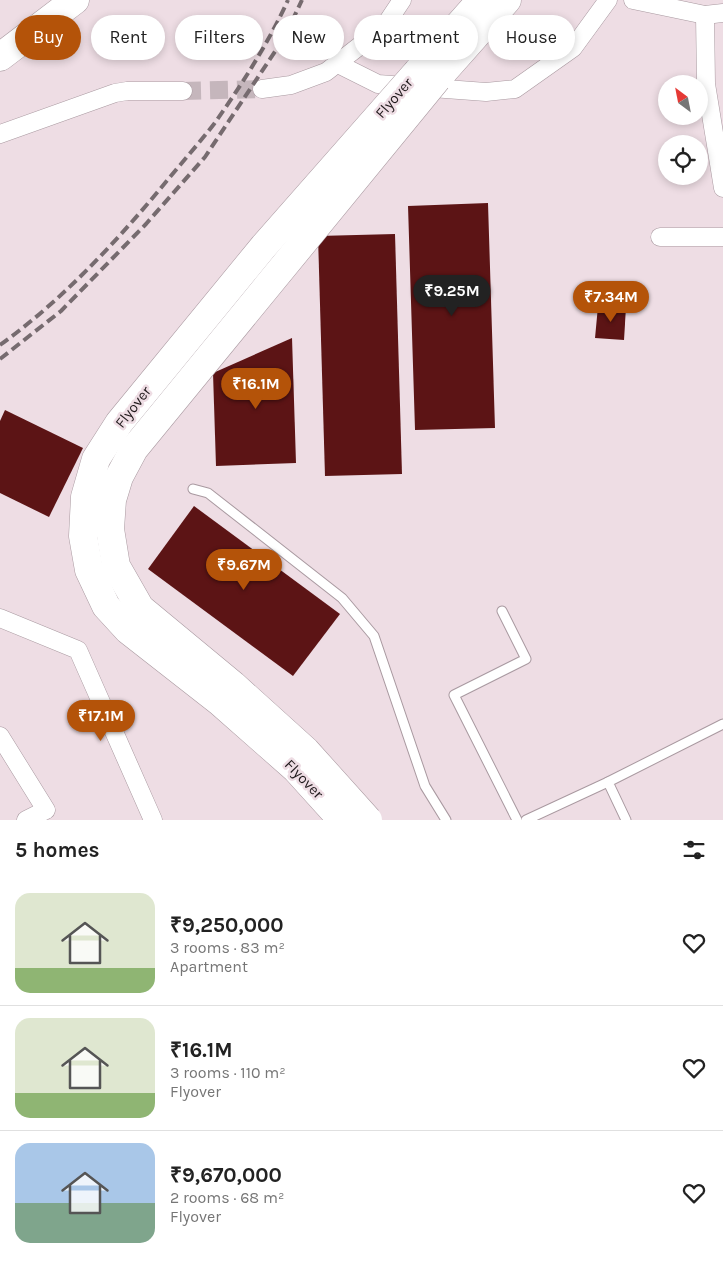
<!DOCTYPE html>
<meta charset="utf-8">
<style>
:root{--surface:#fff;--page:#f2f2f2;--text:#222;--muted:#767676;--line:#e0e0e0;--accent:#b45309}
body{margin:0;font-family:Karla,sans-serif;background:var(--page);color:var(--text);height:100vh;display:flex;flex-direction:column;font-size:19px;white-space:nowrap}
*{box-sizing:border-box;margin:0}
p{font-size:16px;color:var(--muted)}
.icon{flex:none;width:28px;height:28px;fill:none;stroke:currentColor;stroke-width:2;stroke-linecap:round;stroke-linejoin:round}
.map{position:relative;height:820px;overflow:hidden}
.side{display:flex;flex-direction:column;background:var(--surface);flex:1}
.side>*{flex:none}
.guide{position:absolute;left:15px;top:15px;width:694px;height:45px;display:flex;gap:10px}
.needle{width:32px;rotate:328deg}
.controls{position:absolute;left:658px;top:75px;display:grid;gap:10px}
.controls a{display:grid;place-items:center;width:50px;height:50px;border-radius:50%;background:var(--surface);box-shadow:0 2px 8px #0003;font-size:25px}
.price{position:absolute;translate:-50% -42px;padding:0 11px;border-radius:18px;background:var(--accent);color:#fff;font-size:16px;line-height:32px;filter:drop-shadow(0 1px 2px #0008)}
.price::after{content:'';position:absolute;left:50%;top:30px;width:15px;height:11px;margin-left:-8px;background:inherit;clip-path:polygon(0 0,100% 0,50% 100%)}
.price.current{background:#222;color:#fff}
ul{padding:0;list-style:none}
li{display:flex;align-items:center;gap:15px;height:125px;padding:0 15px}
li+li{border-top:1px solid var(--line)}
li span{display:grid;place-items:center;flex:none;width:140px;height:100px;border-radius:15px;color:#555}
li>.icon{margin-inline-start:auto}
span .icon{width:60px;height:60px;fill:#fffc;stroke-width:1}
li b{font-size:21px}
h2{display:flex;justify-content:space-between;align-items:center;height:60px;padding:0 15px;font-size:21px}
.pill{padding:0 18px;border-radius:22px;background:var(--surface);box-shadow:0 2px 8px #0003;font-size:18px;line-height:45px}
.pill.current{background:var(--accent);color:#fff}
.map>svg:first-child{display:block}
.building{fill:#5c1415}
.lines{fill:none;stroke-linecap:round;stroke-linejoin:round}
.minor-tunnel{stroke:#c5b6bc;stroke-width:18;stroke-dasharray:18 9;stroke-linecap:butt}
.service-casing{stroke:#a999a0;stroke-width:11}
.minor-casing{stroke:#a999a0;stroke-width:19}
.primary-casing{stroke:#a999a0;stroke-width:29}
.service{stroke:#fff;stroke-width:9}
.minor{stroke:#fff;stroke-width:18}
.primary{stroke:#fff;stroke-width:28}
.rail{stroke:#766b6f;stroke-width:4;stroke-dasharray:10 5;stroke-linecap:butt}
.primary-bridge-casing{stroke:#a999a0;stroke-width:29;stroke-linecap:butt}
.primary-bridge{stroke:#fff;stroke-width:28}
.labels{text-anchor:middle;stroke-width:5;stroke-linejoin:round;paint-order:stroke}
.street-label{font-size:15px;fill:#201a1c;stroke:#eedde4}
</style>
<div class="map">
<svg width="723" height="820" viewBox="0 0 723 820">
<rect width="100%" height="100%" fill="#eedde4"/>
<g class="building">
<polygon points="488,203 495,428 415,430 408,206"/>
<polygon points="395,234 402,474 325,476 318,236"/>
<polygon points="598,306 626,307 624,340 595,338"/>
<polygon points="292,338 296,463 216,466 213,373"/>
<polygon points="5,410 83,448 49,517 0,493 0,421"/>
<polygon points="194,506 340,614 293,676 148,569"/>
</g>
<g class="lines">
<polyline class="minor-tunnel" points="183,91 262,89"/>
<g class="service-casing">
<g id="service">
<polyline points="193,489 208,493 342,598 374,636 425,786 446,820"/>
<polyline points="502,611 526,659 454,695 517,820"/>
<polyline points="526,820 608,782"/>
<polyline points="626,820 608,782 723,724"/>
</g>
</g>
<g class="minor-casing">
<g id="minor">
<polyline points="633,0 705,15 723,13"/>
<polyline points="705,15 706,84 723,188"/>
<polyline points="338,64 378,84 486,92 515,89 573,48 608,0"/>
<polyline points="262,89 291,85 326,72 384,27 402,0"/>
<polyline points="0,134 115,93 127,91 183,91"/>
<polyline points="660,237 723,237"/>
<polyline points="0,618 78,650 153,820"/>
<polyline points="0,736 46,810 26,820"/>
</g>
</g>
<g class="primary-casing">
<g id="primary">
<polyline points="0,57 75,0"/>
<polyline points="418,71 481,0"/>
<polyline points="437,79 507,0"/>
</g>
</g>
<use href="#service" class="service"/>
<use href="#minor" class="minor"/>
<use href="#primary" class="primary"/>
<g class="rail">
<path d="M0,345C64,299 120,238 170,177C185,159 200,142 214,124C241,86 269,42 288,0"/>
<polyline points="0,359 61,311 146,224 205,157 284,38 302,0"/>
</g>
<g class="primary-bridge-casing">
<g id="primary-bridge">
<polyline points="342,820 296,769 220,702 128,630 106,606 89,570 83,536 85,497 96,459 119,423 264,246 418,71"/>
<polyline points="368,820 306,751 233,685 140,608 116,566 110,529 112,500 119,477 134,449 437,79"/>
</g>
</g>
<use href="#primary-bridge" class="primary-bridge"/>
</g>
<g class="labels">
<g class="street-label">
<text transform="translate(394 98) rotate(-49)" y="5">Flyover</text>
<text transform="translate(133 407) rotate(-52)" y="5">Flyover</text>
<text transform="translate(304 779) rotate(46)" y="5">Flyover</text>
</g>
</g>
</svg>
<div class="controls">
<a><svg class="needle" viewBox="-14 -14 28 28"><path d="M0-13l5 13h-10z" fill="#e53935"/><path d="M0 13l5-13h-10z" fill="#767676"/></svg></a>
<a><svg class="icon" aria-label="locate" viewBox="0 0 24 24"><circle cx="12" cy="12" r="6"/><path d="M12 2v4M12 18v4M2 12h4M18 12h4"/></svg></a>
</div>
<b class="price current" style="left:452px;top:317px">₹9.25M</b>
<b class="price" style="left:611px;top:323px">₹7.34M</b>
<b class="price" style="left:256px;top:410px">₹16.1M</b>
<b class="price" style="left:244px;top:591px">₹9.67M</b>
<b class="price" style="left:101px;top:742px">₹17.1M</b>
<div class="guide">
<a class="pill current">Buy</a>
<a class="pill">Rent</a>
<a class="pill">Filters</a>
<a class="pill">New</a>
<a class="pill">Apartment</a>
<a class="pill">House</a>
</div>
</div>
<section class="side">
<h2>5 homes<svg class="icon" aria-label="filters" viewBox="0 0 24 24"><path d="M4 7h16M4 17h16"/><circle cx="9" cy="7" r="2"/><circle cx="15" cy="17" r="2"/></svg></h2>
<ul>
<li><span style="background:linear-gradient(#dfe7d0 75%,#8fb573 0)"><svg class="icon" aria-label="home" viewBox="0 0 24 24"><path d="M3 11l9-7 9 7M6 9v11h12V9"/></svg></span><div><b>₹9,250,000</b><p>3 rooms · 83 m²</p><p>Apartment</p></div><svg class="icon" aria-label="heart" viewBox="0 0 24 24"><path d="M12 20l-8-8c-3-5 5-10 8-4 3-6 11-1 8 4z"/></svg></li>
<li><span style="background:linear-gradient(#dfe7d0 75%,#8fb573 0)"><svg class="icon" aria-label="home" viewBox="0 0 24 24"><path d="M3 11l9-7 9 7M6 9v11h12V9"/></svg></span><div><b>₹16.1M</b><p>3 rooms · 110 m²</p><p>Flyover</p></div><svg class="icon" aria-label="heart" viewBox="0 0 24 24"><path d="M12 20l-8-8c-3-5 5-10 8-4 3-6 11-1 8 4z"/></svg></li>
<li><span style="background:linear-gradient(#a9c7e8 60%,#7fa58c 0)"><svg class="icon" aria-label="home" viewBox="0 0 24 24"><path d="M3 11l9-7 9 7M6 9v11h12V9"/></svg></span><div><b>₹9,670,000</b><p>2 rooms · 68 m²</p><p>Flyover</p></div><svg class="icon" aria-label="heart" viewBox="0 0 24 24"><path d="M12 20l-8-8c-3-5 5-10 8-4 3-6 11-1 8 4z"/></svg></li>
</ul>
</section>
